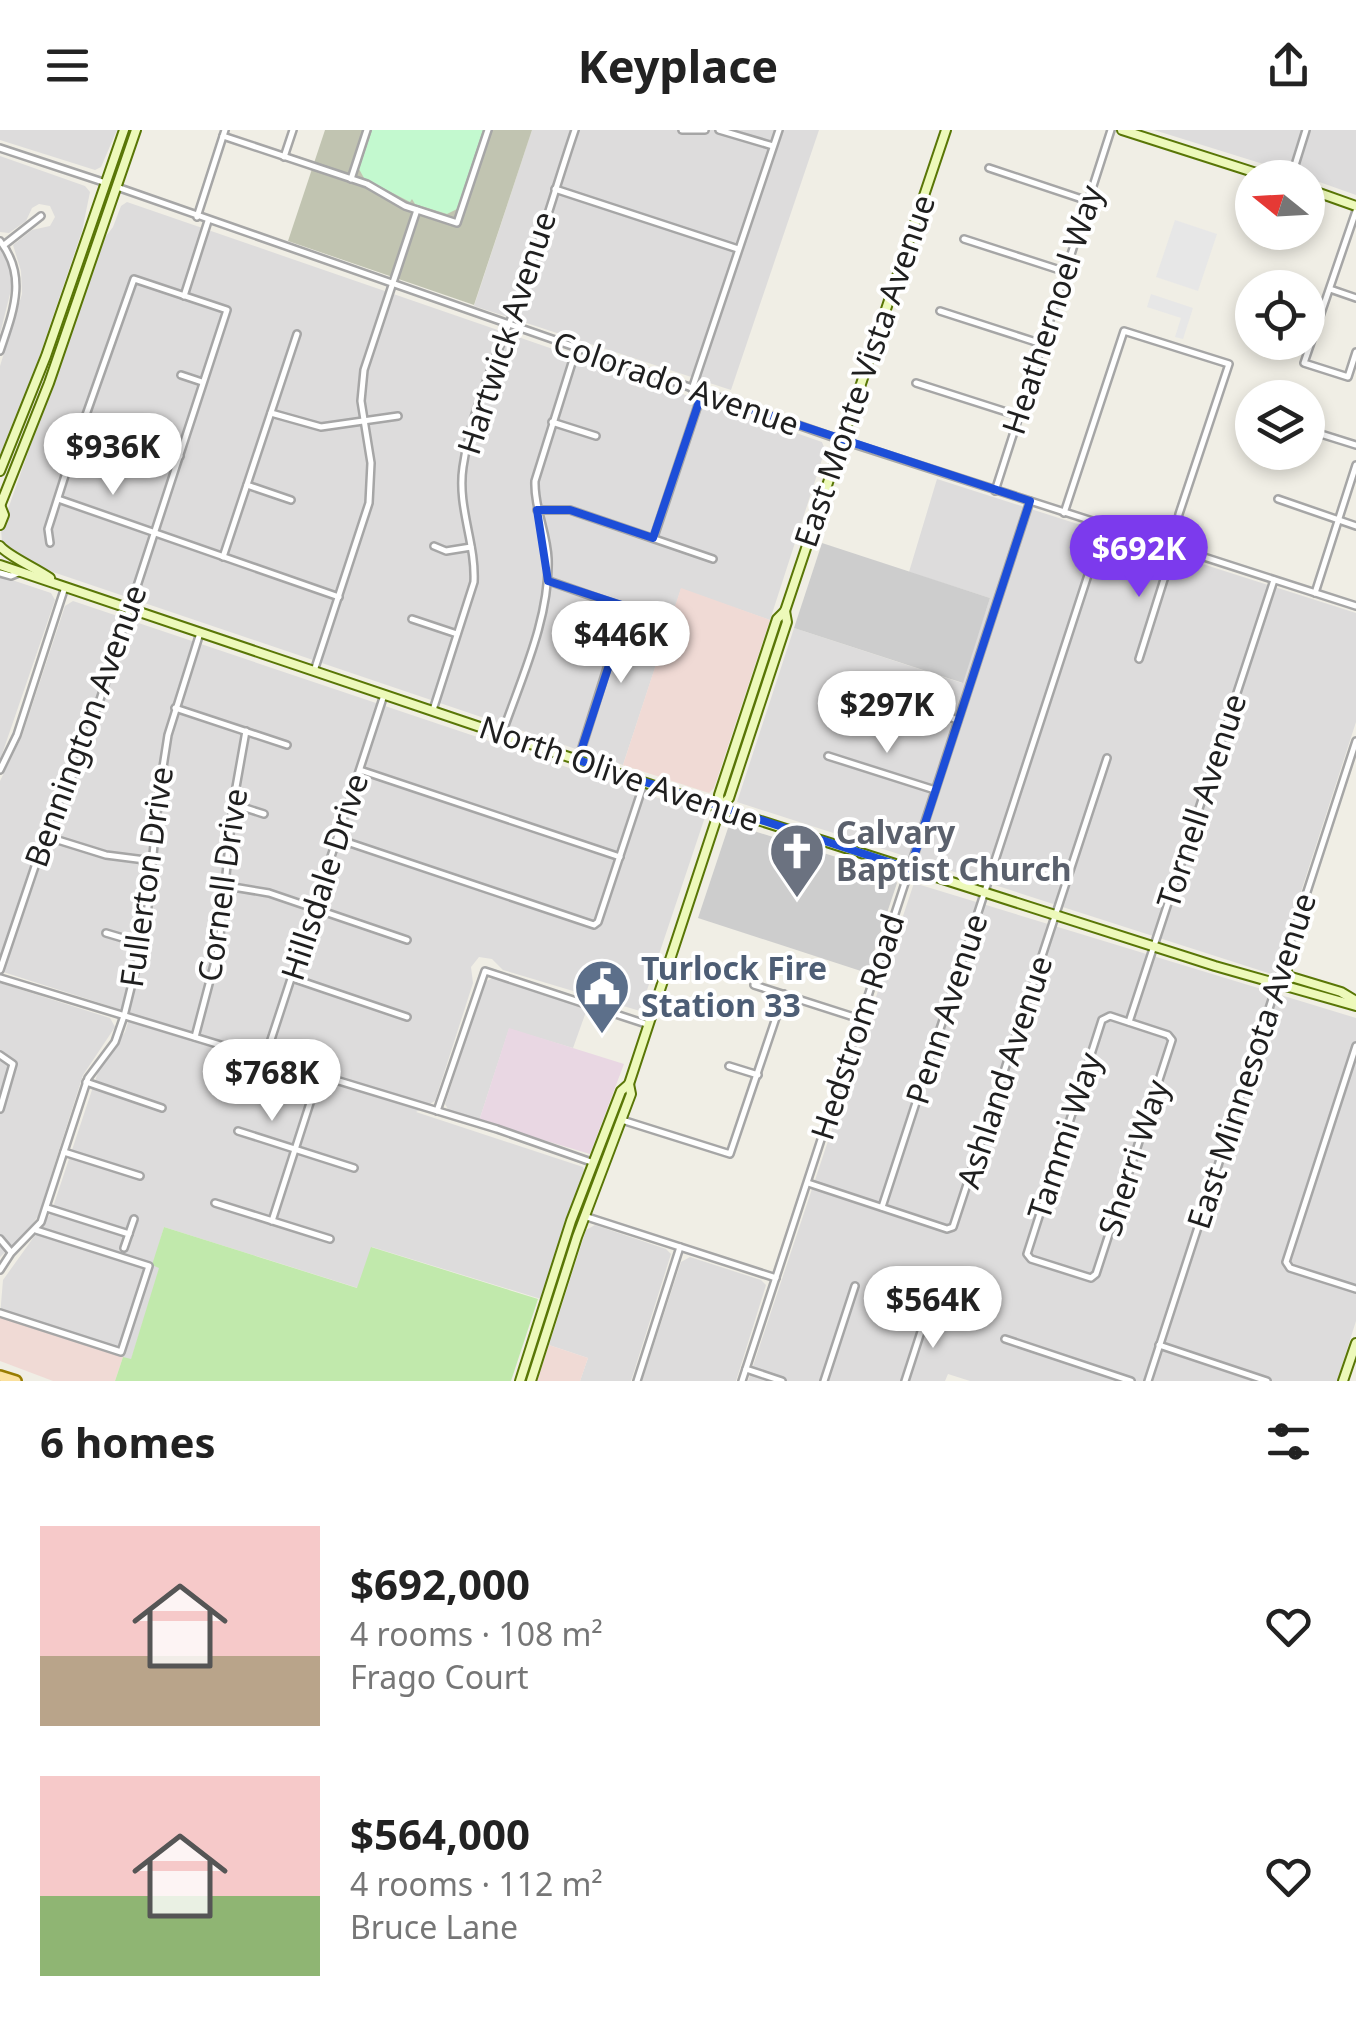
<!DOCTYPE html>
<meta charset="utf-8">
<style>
:root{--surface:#fff;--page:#f2f2f2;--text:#222;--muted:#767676;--accent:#7c3aed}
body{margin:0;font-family:"Noto Sans",sans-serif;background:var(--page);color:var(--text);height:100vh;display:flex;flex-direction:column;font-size:38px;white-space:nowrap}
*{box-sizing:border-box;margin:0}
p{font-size:32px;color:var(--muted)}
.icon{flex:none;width:55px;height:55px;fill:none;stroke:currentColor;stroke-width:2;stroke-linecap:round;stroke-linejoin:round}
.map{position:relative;height:1251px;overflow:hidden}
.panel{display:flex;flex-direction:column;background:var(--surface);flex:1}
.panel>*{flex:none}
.needle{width:65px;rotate:288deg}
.tools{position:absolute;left:1235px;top:30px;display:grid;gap:20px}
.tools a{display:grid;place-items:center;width:90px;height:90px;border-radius:50%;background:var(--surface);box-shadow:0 5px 15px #0003;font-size:50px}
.price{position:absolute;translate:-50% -85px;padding:0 22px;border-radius:35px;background:#fff;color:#222;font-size:32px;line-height:65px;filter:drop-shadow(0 2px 5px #0008)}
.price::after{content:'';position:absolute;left:50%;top:60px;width:30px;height:22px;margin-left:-15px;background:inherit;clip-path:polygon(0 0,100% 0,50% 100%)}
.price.selected{background:var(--accent);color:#fff}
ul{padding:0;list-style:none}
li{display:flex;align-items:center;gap:30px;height:250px;padding:0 40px}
li span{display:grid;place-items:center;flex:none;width:280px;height:200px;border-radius:0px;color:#555}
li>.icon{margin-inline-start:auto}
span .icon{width:120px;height:120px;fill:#fffc;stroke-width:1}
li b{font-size:42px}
h2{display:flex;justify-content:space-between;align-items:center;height:120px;padding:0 40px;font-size:42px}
header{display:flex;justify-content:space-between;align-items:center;height:130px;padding:0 40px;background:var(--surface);font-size:45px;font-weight:700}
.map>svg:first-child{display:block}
.residential{fill:#dddcdc}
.commercial{fill:#f0dad5}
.industrial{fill:#e9d7e3}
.religious{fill:#cdcdcd}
.construction{fill:#c1c4b1}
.grass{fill:#c1e9ac}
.park{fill:#c3f9cf}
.parking{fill:#e7e7e7}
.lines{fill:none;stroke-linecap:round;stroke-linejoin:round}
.street-casing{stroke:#a6a6a6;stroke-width:10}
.secondary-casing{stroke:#597606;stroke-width:12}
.primary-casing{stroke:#987c01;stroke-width:14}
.street{stroke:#fff;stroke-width:5}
.secondary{stroke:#edf9ba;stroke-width:8}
.primary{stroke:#fbe19f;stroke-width:9}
.marked{fill:none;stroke:#1d4ed8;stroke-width:8;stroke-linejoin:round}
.labels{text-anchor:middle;stroke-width:8;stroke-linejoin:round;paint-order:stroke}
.street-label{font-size:32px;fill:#1f1f1f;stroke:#fff}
.worship-label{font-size:32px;font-weight:bold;fill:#5b616d;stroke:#fff;text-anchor:start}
.service-label{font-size:32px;font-weight:bold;fill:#4e5e75;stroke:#fff;text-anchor:start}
</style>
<header><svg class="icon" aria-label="menu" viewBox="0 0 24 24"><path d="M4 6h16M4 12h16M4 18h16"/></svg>Keyplace<svg class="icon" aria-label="share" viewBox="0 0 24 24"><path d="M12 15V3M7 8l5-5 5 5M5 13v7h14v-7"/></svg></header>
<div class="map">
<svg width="1356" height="1251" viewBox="0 0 1356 1251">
<rect width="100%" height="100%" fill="#f0eee5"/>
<g class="residential">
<polygon points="0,0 117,0 101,37 95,40 0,10"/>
<polygon points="532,0 819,0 731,260 474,176"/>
<polygon points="1154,0 1356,0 1356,65 1308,48"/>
<polygon points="0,26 85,56 90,62 82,101 30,254 0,325 0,236 22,164 21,141 13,115 32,100 50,96 55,87 50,76 39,74 32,78 26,91 9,103 0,102"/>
<polygon points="127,72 822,312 825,320 770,490 681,459 623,635 44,439 10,422 2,412 1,399 103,110 113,97 121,76"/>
<polygon points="0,118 8,131 12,156 0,204"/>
<polygon points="937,349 1356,483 1356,592 1274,845 737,672 794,498 962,553 990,468 909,442"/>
<polygon points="0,446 51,463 55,470 0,630"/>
<polygon points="73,471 706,684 640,881 503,840 492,829 479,827 471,837 473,853 435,971 416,982 583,1037 585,1043 541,1169 372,1117 358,1158 164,1097 153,1135 160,1137 131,1230 0,1186 3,1150 51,1083 99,939 125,902 131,883 0,841 0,651 22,606 65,476"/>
<polygon points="914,753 1356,888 1356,1191 1337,1251 970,1251 948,1244 945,1251 748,1251"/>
<polygon points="494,847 587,879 573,918 509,899 479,991 449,981 445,974 485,852"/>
<polygon points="0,853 110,888 115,897 83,945 38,1086 30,1098 0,1127"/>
<polygon points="595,1095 666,1119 671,1124 631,1251 580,1251 588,1228 549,1215 586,1100"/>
<polygon points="690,1127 761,1150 766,1155 736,1251 642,1251 681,1132"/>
</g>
<g class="commercial">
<polygon points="681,458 770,490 714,658 709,663 623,635"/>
<polygon points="0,1186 123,1227 115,1251 53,1251 0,1231"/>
<polygon points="549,1215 588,1228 580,1251 537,1251"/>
</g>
<polygon class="industrial" points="509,898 624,934 590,1024 479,991"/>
<g class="religious">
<polygon points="822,413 990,468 963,553 794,498"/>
<polygon points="735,695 893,745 897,753 867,843 698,788 728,698"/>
</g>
<polygon class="construction" points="325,0 532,0 474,175 288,111"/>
<polygon class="grass" points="164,1097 357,1158 371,1117 538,1169 511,1251 115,1251 123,1227 131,1229 159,1138 152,1135"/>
<polygon class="park" points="372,0 483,0 457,79 447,84 415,74 412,69 410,72 364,48 359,39"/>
<g class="parking">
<polygon points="1175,90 1217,104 1198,161 1156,147"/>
<polygon points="1151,164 1193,178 1183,209 1175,207 1181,188 1147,177"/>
</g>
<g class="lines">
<g class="street-casing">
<g id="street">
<polyline points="682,0 705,0"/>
<polyline points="719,0 773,16"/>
<polyline points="223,6 367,54 405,76 457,93 488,0"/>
<polyline points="0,18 106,53"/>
<polyline points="284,27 293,0"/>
<polyline points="989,38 1088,71"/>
<polyline points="1291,48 1306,0"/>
<polyline points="351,49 367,0"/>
<polyline points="117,57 841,310 1356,476"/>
<polyline points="555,59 738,119"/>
<polyline points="1356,81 1304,233 1348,247 1356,222"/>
<polyline points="197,87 225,0"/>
<polyline points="964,109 1066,142"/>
<path d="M0,111C28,147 13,182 0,221"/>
<polyline points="4,115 41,86"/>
<polyline points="1330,159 1356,168"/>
<polyline points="184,166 208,91"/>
<polyline points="940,181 1042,214"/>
<polyline points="181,245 202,252"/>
<polyline points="916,253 1019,286"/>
<polyline points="692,259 779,0"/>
<polyline points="271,283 321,297 398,286"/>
<polyline points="552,292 596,306"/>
<polyline points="1308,300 1356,315"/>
<polyline points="156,319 180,326"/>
<polyline points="247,355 291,370"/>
<polyline points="995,361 1111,0"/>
<polyline points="58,369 339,467"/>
<polyline points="1278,369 1356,396"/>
<polyline points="537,380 570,380 713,429"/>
<polyline points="1064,383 1124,201 1229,234 1179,384 1172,424 1139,529"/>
<polyline points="654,407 702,263"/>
<polyline points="434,416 446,421 471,417"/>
<polyline points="223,427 297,204"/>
<polyline points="0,443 11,446 21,442"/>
<polyline points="549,451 626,478 578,630"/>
<polyline points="1315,463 1356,335"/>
<polyline points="412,489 457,504"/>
<polyline points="314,541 369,373 371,333 361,271 364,240 417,80"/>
<polyline points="850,555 958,590"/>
<polyline points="175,578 287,615"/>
<path d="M433,580L474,452C476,413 457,377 463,337C471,280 498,222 519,169C540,114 556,56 575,0"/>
<path d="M502,604C521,549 550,488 548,429C547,402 534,378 535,351L576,220"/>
<polyline points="828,626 935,660"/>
<polyline points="0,640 17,605 65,457"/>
<polyline points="360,640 620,727"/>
<polyline points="233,674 264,684"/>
<polyline points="45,706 106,725 153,731"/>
<polyline points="338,709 594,795 598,792 644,653"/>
<polyline points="227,756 269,763 407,810"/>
<polyline points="106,803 143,814"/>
<polyline points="0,840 52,686 80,631 227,180 134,149 69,333 48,399 50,413"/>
<polyline points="0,848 497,999 594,1033"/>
<polyline points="292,848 407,887"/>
<polyline points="754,855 860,889"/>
<polygon points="1110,886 1168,905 1172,910 1096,1144 1091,1148 1031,1129 1027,1124 1102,890"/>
<polyline points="1129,892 1274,450"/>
<polyline points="195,907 219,816 233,674 246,601"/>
<polyline points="1356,916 1286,1132 1290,1138 1356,1159"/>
<polyline points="0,925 13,934 0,979"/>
<polyline points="265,928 384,565"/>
<polyline points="729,936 758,945"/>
<polyline points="86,952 162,978"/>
<polyline points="437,981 485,841 649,895"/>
<polyline points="622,990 730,1024 784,864"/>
<polyline points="238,1001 354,1038"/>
<polyline points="64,1022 140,1046"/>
<polyline points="808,1053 947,1099 953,1097 1107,628"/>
<polyline points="215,1073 330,1109"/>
<polyline points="882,1077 1104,396"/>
<polyline points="47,1078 129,1104"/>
<polyline points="584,1086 776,1148"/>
<polyline points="272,1091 319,945"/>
<polyline points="0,1109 11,1122"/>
<polyline points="124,1118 134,1089"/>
<polyline points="0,1140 11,1123 41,1092 88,948 115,912 124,886 146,797 159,663 168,605 200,503"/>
<polyline points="0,1183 121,1222 149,1136 36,1100"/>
<polyline points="1005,1209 1131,1251"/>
<polyline points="1159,1215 1267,1251"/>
<polyline points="746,1239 782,1251"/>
<polyline points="637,1251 680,1117"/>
<polyline points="742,1251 1030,371"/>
<polyline points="824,1251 855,1156"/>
<polyline points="905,1251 928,1180"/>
<polyline points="1148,1251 1356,611"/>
</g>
</g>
<g class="secondary-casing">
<g id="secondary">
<polyline points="1122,0 1272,48"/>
<polyline points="1308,59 1356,76"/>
<polyline points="0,341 46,226 124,0"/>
<polyline points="0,376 49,253 136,0"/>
<polyline points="0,395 4,385 0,375"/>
<path d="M0,416C8,426 36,438 50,448"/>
<polyline points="0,435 720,678 1215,836 1356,876"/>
<polyline points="720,678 729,668 787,492 785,481"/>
<polyline points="1285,829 1288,846 1341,862 1356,871"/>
<polyline points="520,1251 571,1091 621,961 629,954 720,678 719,665 777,489 785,481 946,0"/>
<polyline points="531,1251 577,1107 631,964 629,954"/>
<polyline points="1343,1251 1356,1213"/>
</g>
</g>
<g class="primary-casing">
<polyline id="primary" points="0,1246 16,1251"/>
</g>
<use href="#street" class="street"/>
<use href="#secondary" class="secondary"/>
<use href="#primary" class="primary"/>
</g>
<path class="marked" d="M702,263L1030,371L910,739L578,630L628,477L548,451L537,380H570L653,408Z"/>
<defs>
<g id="church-pin" transform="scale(2.875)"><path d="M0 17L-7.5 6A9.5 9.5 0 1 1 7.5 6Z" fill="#6b7280" stroke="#fff"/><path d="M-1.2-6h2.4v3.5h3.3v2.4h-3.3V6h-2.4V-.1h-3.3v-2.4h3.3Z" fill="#fff"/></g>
<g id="civic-pin" transform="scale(2.875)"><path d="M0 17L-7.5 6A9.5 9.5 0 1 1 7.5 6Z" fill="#5c6f8a" stroke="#fff"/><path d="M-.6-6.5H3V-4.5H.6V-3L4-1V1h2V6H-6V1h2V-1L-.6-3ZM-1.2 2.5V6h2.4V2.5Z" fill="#fff"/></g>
</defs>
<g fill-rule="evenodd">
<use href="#church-pin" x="797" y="721"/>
<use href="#civic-pin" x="602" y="857"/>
</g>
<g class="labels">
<g class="street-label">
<text transform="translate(1053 180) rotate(-72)" y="11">Heathernoel Way</text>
<text transform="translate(507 203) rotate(-72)" y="11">Hartwick Avenue</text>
<text transform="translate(865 241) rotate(-71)" y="11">East Monte Vista Avenue</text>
<text transform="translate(676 254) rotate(19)" y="11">Colorado Avenue</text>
<text transform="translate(86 596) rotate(-70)" y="11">Bennington Avenue</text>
<text transform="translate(619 644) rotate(19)" y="11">North Olive Avenue</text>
<text transform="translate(1202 671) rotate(-72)" y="11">Tornell Avenue</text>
<text transform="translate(147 747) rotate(-82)" y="11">Fullerton Drive</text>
<text transform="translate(325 747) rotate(-72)" y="11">Hillsdale Drive</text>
<text transform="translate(223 755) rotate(-82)" y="11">Cornell Drive</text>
<text transform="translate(947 879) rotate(-72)" y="11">Penn Avenue</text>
<text transform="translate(858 897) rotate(-72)" y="11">Hedstrom Road</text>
<text transform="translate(1252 931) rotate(-72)" y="11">East Minnesota Avenue</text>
<text transform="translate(1005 942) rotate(-72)" y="11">Ashland Avenue</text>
<text transform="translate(1065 1006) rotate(-72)" y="11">Tammi Way</text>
<text transform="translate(1134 1028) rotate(-72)" y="11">Sherri Way</text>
</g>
<g class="worship-label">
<text x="836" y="714">Calvary<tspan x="836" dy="37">Baptist Church</tspan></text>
</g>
<g class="service-label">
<text x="641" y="850">Turlock Fire<tspan x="641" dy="37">Station 33</tspan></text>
</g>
</g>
</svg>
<div class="tools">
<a><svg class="needle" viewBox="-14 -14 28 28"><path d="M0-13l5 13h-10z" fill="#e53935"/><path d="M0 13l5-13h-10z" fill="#767676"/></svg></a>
<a><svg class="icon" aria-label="locate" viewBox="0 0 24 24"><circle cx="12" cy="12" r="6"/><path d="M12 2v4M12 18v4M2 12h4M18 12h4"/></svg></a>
<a><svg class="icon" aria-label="layers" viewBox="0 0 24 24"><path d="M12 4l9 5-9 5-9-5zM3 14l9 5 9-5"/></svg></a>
</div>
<b class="price" style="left:113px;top:368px">$936K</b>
<b class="price selected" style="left:1139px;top:470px">$692K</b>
<b class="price" style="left:621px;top:556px">$446K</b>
<b class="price" style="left:887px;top:626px">$297K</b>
<b class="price" style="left:272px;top:994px">$768K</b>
<b class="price" style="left:933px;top:1221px">$564K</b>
</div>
<section class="panel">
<h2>6 homes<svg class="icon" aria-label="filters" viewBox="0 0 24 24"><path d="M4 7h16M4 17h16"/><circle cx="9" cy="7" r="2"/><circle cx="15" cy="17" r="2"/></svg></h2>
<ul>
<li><span style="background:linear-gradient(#f6c9c9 65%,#b9a48a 0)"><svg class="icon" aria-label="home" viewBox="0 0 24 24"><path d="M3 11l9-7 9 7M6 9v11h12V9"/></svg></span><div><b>$692,000</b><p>4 rooms · 108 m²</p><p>Frago Court</p></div><svg class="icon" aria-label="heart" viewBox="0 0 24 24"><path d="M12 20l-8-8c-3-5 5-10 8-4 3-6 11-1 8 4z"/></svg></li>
<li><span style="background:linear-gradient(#f6c9c9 60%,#8fb573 0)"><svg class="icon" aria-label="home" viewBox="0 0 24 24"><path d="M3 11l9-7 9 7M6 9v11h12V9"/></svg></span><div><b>$564,000</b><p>4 rooms · 112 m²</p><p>Bruce Lane</p></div><svg class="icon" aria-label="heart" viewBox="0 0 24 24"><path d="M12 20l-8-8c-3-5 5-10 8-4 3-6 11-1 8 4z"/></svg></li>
</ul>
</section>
